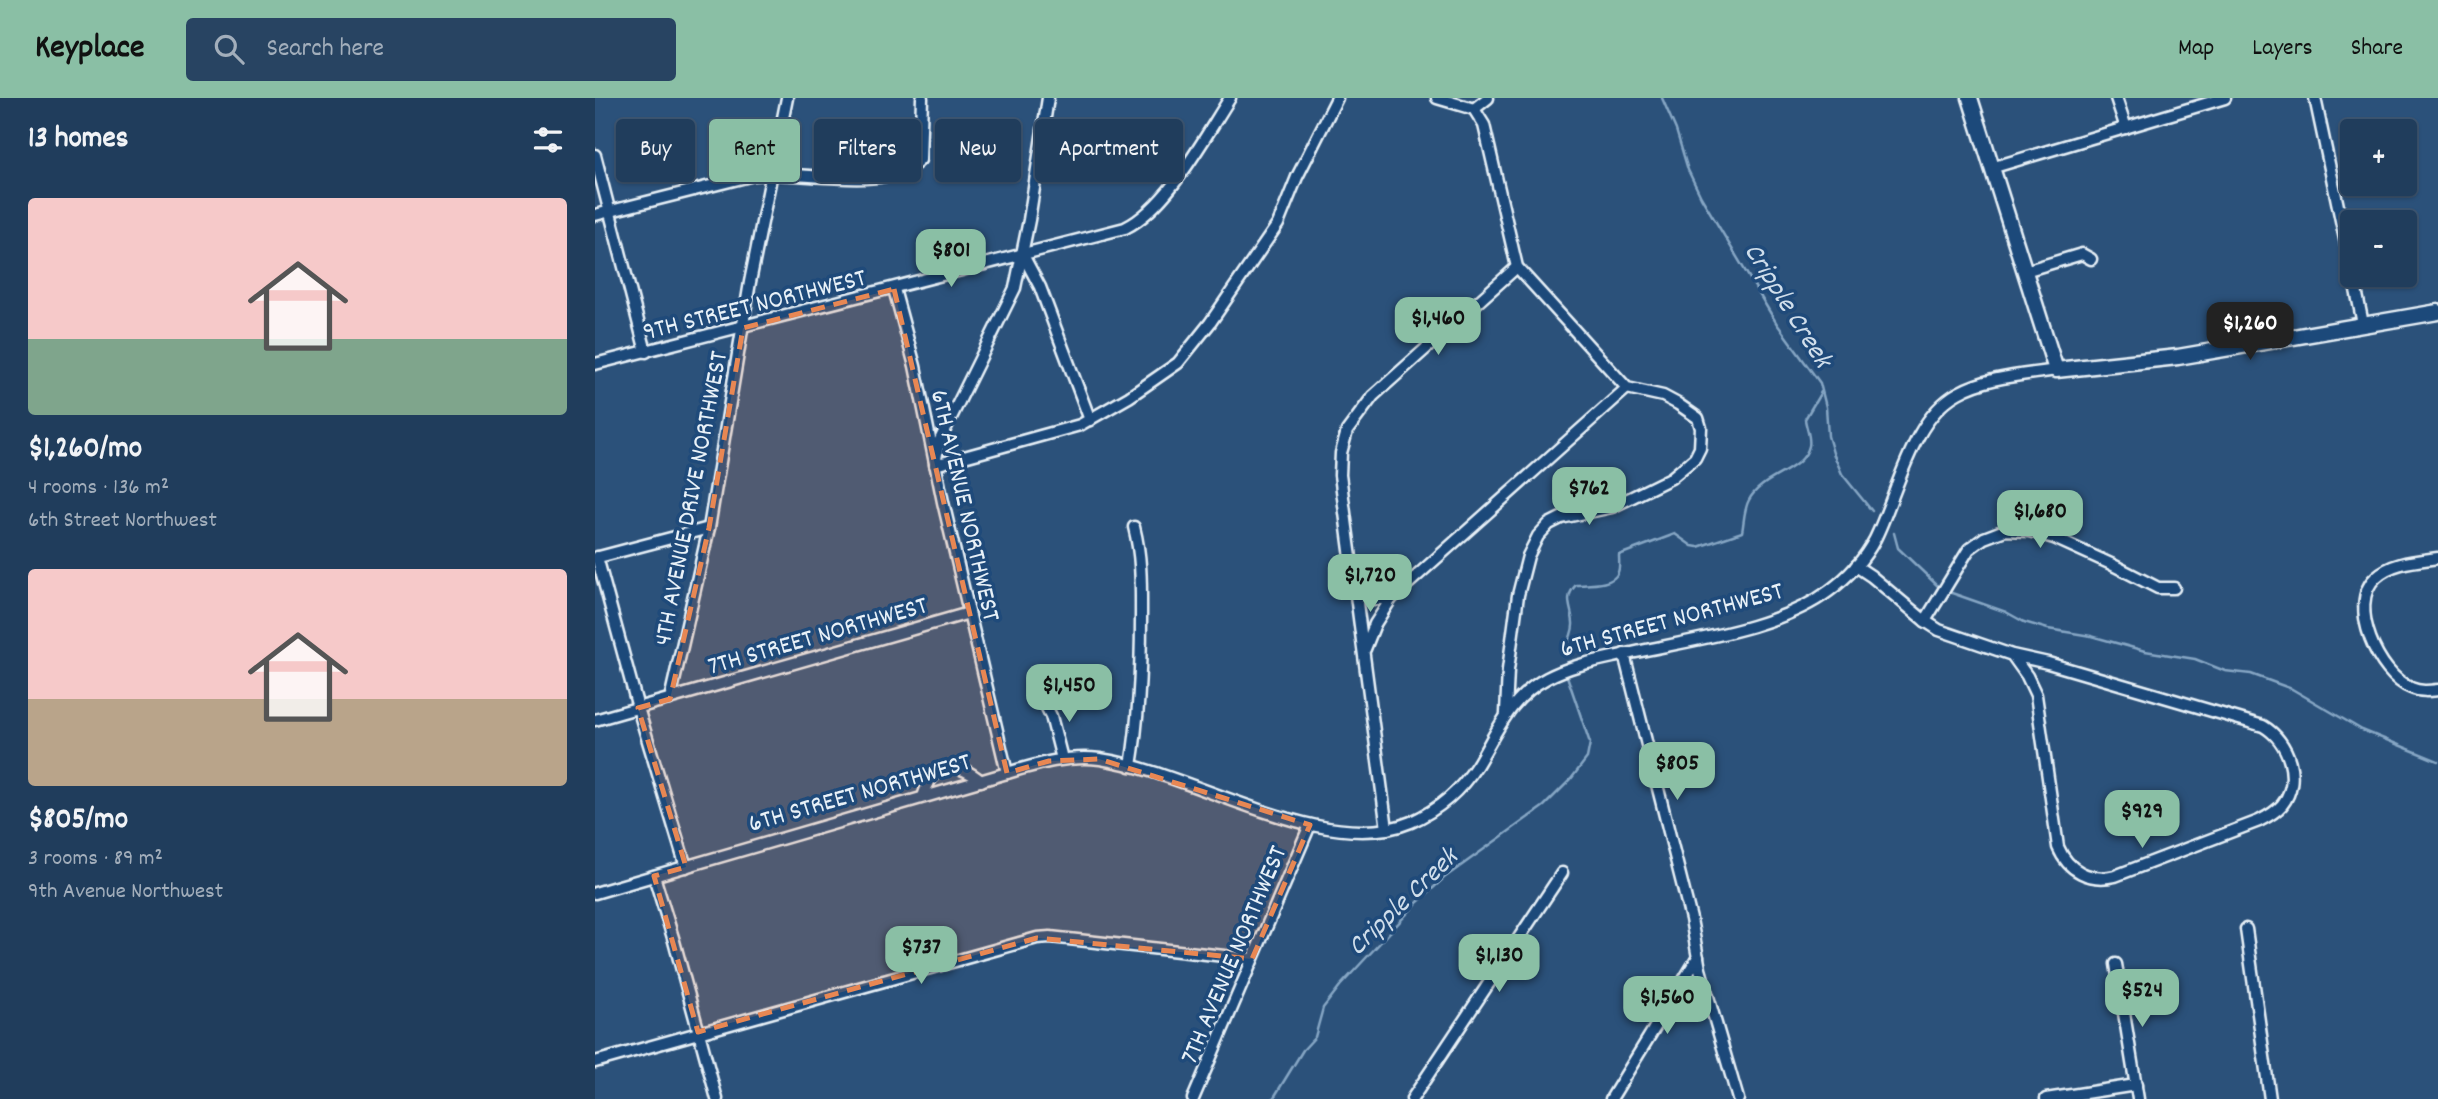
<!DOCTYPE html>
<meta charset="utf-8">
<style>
:root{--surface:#203d5c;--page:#284462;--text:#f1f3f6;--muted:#a2aebb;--line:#3d5672;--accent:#8abfa5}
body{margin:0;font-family:Dekko,sans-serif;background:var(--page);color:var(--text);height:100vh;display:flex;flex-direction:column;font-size:26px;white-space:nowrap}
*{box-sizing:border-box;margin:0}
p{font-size:23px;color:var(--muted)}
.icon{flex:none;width:38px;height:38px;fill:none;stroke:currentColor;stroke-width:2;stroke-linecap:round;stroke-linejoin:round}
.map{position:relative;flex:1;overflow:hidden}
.side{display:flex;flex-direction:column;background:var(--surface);width:595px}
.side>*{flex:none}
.guide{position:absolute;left:21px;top:21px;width:665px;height:63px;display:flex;gap:14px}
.fabs{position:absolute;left:1745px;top:21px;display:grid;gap:14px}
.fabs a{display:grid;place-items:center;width:77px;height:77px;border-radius:7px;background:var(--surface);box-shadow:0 2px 5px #0004,0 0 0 2px var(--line);font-size:35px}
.price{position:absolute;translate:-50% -60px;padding:0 16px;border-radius:14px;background:var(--accent);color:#111;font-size:23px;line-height:46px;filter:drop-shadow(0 2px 4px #0008)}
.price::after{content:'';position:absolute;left:50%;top:42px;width:21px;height:16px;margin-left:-10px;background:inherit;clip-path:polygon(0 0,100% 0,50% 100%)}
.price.active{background:#222;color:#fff}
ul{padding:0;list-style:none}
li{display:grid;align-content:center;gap:14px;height:371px;padding:0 28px}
li span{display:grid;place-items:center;height:217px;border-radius:7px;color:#555}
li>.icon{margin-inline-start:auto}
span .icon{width:126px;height:126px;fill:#fffc;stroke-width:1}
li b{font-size:30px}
h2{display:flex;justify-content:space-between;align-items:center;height:84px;padding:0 28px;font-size:30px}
.chip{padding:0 24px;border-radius:7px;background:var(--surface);box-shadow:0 2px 5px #0004,0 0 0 2px var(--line);font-size:24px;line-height:63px}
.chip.active{background:var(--accent);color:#111}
header{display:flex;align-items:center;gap:42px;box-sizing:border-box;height:98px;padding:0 35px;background:var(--accent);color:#111}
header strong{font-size:33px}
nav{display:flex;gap:38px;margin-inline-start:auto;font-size:24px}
.search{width:490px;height:63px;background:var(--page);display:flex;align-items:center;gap:18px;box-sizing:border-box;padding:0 24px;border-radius:7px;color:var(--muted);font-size:26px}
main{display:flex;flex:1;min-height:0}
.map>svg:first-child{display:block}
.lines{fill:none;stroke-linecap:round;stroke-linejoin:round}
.stream{stroke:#86a6c4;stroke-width:2.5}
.street-casing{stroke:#e8f1f8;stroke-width:15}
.secondary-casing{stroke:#e8f1f8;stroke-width:19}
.street{stroke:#1f4a7a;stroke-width:10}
.secondary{stroke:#1f4a7a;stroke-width:14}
.marked{fill:#e88753;fill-opacity:0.2;stroke:#e88753;stroke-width:5;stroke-dasharray:14 9;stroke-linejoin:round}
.labels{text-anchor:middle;stroke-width:7;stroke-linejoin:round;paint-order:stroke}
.street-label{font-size:26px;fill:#e8f1f8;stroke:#1f4a7a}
.water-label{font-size:28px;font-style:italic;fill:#d0deeb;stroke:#1f4a7a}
</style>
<header>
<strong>Keyplace</strong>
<div class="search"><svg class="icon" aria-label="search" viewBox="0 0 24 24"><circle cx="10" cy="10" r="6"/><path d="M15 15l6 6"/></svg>Search here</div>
<nav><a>Map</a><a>Layers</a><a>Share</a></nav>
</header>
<main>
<section class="side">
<h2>13 homes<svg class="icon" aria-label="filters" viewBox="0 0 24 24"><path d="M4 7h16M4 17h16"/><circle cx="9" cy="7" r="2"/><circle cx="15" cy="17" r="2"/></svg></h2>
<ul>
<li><span style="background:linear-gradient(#f6c9c9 65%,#7fa58c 0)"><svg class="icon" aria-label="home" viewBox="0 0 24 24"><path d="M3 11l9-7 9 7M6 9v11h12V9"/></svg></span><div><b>$1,260/mo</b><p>4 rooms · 136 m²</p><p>6th Street Northwest</p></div></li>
<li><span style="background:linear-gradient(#f6c9c9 60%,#b9a48a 0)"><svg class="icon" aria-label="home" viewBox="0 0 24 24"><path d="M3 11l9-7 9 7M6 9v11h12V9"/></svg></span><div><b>$805/mo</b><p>3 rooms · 89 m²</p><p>9th Avenue Northwest</p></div></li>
</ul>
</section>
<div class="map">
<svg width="1843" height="1001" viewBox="0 0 1843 1001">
<rect width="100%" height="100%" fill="#2b517a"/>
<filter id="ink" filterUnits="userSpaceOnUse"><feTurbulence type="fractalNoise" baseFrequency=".0143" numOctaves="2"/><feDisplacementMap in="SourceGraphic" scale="14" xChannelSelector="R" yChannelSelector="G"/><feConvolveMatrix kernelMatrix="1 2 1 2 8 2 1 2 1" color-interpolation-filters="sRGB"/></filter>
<g filter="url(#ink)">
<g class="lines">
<g class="stream">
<polyline points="1067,0 1081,32 1093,72 1106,99 1182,226 1225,285 1231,309 1233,338 1238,355 1247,376 1277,413"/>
<polyline points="1299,435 1303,450 1345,490"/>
<polyline points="1351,493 1411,514 1429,524 1453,531 1496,538 1550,553 1600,561 1630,573 1656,576 1697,591 1767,632 1843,663"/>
<path d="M967,558C971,549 979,535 978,525C977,510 968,500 981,487C992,486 1019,488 1023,474C1025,470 1024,462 1024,457L1080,436L1097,448L1103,449L1147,434C1149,424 1149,411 1154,402C1167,377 1208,374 1214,348C1216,339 1211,330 1210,321L1226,294"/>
<polyline points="678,1001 708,952 720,939 728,910 745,888 823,804 849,780 949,708 976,681 992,660 995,645 972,578"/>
</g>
<g class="street-casing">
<g id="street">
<polyline points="453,0 434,122 420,190 344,344 340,367 485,327 534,299 583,265 615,225 683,126 702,79 742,0"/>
<polyline points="842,0 879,11 889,27 922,169 1032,290 1068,298 1083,306 1103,320 1106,330 1105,350 1100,360 1076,380 1017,409 966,420 954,426 943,438 933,458 923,497 913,572 911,615"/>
<polyline points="1521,0 1531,30"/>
<polyline points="1720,0 1757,174"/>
<polyline points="879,11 893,0"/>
<polyline points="0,57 51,254"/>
<polyline points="1396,70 1630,0"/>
<path d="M0,117L159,77C204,71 291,96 325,62L327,0"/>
<polyline points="428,157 445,189 495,322"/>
<polyline points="1430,173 1487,156 1496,161"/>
<polyline points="1758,177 1768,226"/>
<polyline points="299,191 320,268 348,404 412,675"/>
<path d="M0,266L530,130C573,109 609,40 635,0"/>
<polyline points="2,459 43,610 91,769"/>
<polyline points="0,460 114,430"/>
<path d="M1843,460C1822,463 1797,464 1781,479C1751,506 1784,578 1816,590C1825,594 1834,593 1843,592"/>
<path d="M1261,468L1276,478L1330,523L1344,532L1417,557L1432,578L1441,597L1463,749C1473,773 1495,784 1520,778L1664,723C1672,719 1681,714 1687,707C1707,682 1694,643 1668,628L1453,565L1417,557"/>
<polyline points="760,495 775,501 796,501"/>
<polyline points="1330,523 1374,451 1389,440 1410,432 1434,433 1459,440 1516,466 1563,490 1579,490"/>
<polyline points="770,551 780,526 796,501 1032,290"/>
<polyline points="1029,556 1096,821 1105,871 1143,1001"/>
<polyline points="75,601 114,430 155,184 192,0"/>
<polyline points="448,602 456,618 467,661"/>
<polyline points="0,622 374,515"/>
<path d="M536,668C544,619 546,571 546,521C546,490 547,460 539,429"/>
<path d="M328,699C338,665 359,661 386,683"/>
<polyline points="792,731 745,377 746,355 752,333 778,298 922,169"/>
<polyline points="59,778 79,843 122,1001"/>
<path d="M0,795L412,675C443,666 473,657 505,661C597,674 729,761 816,724C843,712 866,692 882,667C902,634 915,599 952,580C973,569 995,564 1018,559C1085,543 1179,534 1234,493C1253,479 1269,462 1280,441C1303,395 1316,321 1363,295C1391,279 1429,277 1461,272"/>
<polyline points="1651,831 1675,1001"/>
<polyline points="1521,866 1543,1001"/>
<polyline points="0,964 442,840 455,839 657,861"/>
<polyline points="598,1001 715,727"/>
<polyline points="817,1001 967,775"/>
<polyline points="1016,1001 1103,859"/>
<polyline points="1451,1001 1541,987"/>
</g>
</g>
<g class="secondary-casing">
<polyline id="secondary" points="1375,0 1461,272 1583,259 1843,214"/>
</g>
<use href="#street" class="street"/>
<use href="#secondary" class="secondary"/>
</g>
</g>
<path class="marked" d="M299,191L412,675L454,663L504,661L715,727L657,861L442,840L103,934L59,778L91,769L43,610L75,601L114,430L148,230Z"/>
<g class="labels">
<g class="street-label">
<text transform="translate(159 205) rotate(-14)" y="9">9TH STREET NORTHWEST</text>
<text transform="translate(94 400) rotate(-79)" y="9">4TH AVENUE DRIVE NORTHWEST</text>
<text transform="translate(372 407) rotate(77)" y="9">6TH AVENUE NORTHWEST</text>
<text transform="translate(1076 520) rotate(-15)" y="9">6TH STREET NORTHWEST</text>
<text transform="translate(222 536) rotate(-16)" y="9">7TH STREET NORTHWEST</text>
<text transform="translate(264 693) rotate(-16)" y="9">6TH STREET NORTHWEST</text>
<text transform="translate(637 856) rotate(-67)" y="9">7TH AVENUE NORTHWEST</text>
</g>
<g class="water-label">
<text transform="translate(1195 206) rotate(58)" y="10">Cripple Creek</text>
<text transform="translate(806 802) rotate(-44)" y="10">Cripple Creek</text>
</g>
</g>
</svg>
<div class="fabs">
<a>+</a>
<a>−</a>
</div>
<b class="price" style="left:356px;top:191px">$801</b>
<b class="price" style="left:843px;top:259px">$1,460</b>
<b class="price active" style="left:1655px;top:264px">$1,260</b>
<b class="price" style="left:994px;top:429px">$762</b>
<b class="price" style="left:1445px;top:452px">$1,680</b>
<b class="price" style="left:775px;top:516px">$1,720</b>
<b class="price" style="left:474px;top:626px">$1,450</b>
<b class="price" style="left:1082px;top:704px">$805</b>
<b class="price" style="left:1547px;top:752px">$929</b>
<b class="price" style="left:326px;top:888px">$737</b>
<b class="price" style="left:904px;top:896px">$1,130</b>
<b class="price" style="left:1547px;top:931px">$524</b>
<b class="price" style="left:1072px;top:938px">$1,560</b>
<div class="guide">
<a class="chip">Buy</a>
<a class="chip active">Rent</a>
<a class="chip">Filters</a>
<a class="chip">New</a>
<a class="chip">Apartment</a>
</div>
</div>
</main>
